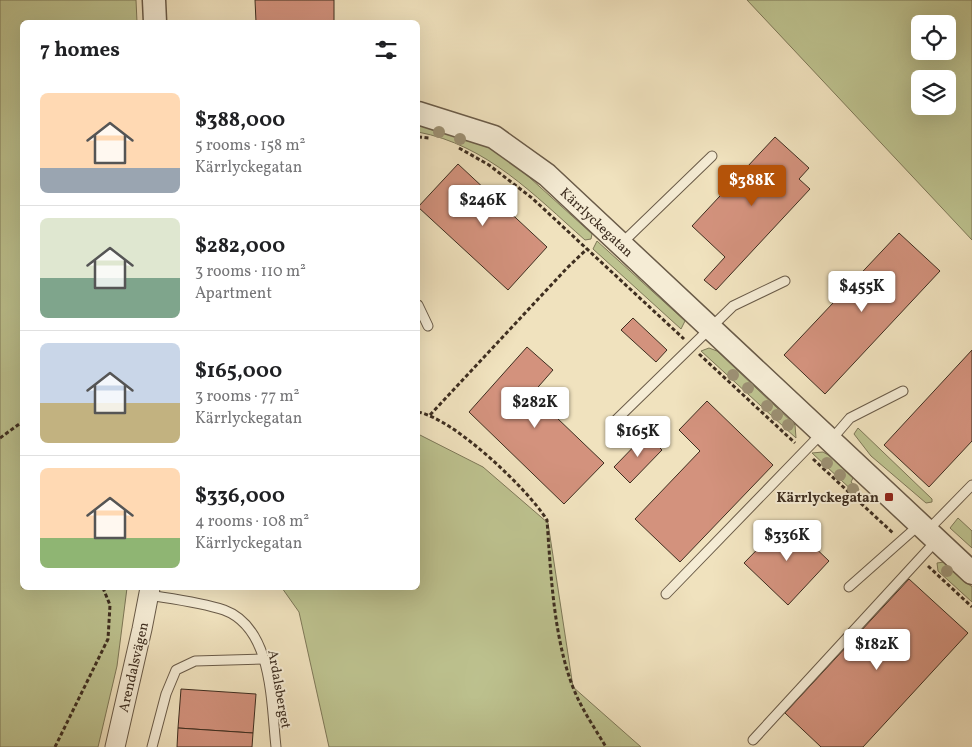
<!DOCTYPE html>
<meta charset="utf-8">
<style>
:root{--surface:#fff;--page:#f2f2f2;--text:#202124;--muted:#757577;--line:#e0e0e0;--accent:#b45309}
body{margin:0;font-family:Vollkorn,serif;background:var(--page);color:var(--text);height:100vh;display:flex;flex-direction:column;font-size:19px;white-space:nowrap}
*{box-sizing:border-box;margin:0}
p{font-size:16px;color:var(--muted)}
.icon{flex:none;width:28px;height:28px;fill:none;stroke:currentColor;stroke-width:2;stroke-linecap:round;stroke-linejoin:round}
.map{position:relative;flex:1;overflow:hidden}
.drawer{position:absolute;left:20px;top:20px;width:400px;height:570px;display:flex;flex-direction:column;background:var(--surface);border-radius:8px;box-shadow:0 5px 20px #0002}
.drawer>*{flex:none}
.fabs{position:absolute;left:911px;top:15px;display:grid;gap:10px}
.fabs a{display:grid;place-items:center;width:45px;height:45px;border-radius:8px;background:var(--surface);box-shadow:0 5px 20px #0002;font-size:25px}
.price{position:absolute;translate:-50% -42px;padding:0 11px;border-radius:5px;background:#fff;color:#222;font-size:16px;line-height:32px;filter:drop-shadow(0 1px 2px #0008)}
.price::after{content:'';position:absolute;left:50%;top:30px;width:15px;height:11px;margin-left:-8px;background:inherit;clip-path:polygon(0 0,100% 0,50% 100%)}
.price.current{background:var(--accent);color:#fff}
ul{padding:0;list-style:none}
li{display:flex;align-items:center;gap:15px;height:125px;padding:0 20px}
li+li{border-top:1px solid var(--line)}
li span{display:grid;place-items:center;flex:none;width:140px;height:100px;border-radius:8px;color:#555}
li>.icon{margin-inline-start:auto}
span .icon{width:60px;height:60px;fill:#fffc;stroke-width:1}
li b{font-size:21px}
h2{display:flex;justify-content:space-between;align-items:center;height:60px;padding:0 20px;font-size:21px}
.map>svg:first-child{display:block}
.green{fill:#bdc28f;stroke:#7e7858;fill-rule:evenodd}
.building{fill:#d3927d;stroke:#3e2e20}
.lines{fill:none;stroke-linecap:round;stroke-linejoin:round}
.service-casing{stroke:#6a5b48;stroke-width:11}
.minor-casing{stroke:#6a5b48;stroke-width:21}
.tertiary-casing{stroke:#6a5b48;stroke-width:25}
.path{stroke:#3e2e20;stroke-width:3;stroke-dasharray:4 2.5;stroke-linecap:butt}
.service{stroke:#f5ecd5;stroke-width:9}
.minor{stroke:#f5ecd5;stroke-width:19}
.tertiary{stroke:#f5ecd5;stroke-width:22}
.tree{fill:#9c9073}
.poi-dot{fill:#8f2418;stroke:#f5ecd5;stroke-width:2}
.labels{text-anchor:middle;stroke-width:4;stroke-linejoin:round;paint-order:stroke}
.street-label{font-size:14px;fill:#3e2e20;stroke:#f5ecd5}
.poi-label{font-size:14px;font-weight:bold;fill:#3e2e20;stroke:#f5ecd5;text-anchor:end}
</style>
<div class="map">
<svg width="972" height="747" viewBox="0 0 972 747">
<rect width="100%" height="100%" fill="#f0e2be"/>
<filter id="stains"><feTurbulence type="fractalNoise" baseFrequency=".004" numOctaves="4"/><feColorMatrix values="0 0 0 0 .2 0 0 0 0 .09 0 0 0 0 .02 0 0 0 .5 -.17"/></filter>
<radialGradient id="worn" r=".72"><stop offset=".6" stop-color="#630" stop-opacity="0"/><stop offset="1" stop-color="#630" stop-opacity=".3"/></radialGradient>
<g class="green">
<polygon points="0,0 136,0 137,22 22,22 22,588 127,588 117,666 98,747 0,747"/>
<path d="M747,0H972V240ZM920,24H948V51H920ZM920,79H948V106H920Z"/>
<path d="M418,122L490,148L519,168L592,234L591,239L585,240C534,195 487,145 418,132Z"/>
<polygon points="597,241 685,321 681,329 593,249"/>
<polygon points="709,348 717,351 795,425 796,438 701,351"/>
<polygon points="858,428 932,499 932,502 926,503 871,456 854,434"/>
<polygon points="418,434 483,467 548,523 573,687 641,747 329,747 299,612 282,588 418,588"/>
<polygon points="823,452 830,456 853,478 851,482 859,489 856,494 812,453"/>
<polygon points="958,518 972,531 972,548 950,528"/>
<polygon points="944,562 972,587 972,602 938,571 937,563"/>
</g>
<g class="building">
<polygon points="255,0 334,0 334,22 256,22"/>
<polygon points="775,137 809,168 799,179 810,189 716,290 704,280 725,257 692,226"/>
<polygon points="458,164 547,247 508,290 418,207"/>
<polygon points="899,233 940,271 825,394 784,355"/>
<polygon points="633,318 667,350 656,362 621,330"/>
<polygon points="527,347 553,370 532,394 604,463 564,504 469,412"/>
<polygon points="972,350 972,441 929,487 884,445"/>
<polygon points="707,401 773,465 680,562 635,519 700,451 679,430"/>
<polygon points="646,434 662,450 630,483 614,467"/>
<polygon points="786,520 829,561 788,605 744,563"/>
<polygon points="909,579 968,633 863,747 821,747 785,713"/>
<polygon points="181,689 256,694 253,733 178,728"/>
<polygon points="178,728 253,733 252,747 177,747"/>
</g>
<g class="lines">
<g class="service-casing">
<g id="service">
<polyline points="621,244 712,156"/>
<polyline points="418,305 428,326"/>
<polyline points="616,420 733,306 785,281"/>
<polyline points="831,440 850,418 903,391"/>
<polyline points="927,531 972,485"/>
<polyline points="849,587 919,525"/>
<polyline points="666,594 822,433"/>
<path d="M148,595C173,599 200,602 224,610C273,628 271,703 276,747"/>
<polyline points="753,740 936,541"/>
<polyline points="152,747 166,694 176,670 195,661 264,659"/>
</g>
</g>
<g class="minor-casing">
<polyline id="minor" points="115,747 142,629 150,588"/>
</g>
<g class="tertiary-casing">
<g id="tertiary">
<polyline points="154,0 155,22"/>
<polyline points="418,113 494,137 547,175 972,573"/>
</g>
</g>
<g class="path">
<polyline points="418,137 429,138"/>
<polyline points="459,148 489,165 532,198 684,339"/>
<polyline points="699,354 795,443"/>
<path d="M418,412C454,419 527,488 547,520C551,576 554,650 579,701C587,717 597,732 606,747"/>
<polyline points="430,415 567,268 587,249"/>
<polyline points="0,438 22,422"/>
<polyline points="813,459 893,533"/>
<polyline points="928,566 972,607"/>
<polyline points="55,747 108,639 110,605 103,588"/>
</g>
<use href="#service" class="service"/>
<use href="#minor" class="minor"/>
<use href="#tertiary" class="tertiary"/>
</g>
<g class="tree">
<circle cx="439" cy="132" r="6"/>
<circle cx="460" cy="139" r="6"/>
<circle cx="733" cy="375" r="6"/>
<circle cx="748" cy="388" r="6"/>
<circle cx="767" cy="406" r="6"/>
<circle cx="777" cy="415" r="6"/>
<circle cx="788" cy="425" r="6"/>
<circle cx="827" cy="463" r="6"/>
<circle cx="840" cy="475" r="6"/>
<circle cx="853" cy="489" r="6"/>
<circle cx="947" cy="571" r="6"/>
</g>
<rect class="poi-dot" x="884" y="492" width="10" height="10" rx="2.5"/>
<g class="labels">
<g class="street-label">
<text transform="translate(597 222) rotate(43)" y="5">Kärrlyckegatan</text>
<text transform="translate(133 667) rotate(-77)" y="5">Arendalsvägen</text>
<text transform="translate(280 689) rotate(80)" y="5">Ardalsberget</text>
</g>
<g class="poi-label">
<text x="879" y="502">Kärrlyckegatan</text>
</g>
</g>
<rect width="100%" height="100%" filter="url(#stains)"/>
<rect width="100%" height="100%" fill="url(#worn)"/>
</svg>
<div class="fabs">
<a><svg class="icon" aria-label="locate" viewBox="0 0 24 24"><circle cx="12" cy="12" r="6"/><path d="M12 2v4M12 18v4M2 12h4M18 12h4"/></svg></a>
<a><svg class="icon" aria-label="layers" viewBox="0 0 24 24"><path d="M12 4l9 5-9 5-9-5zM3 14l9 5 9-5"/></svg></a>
</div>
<b class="price current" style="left:752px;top:207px">$388K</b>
<b class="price" style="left:483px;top:227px">$246K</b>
<b class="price" style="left:862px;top:313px">$455K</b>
<b class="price" style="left:535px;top:429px">$282K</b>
<b class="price" style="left:638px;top:458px">$165K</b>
<b class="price" style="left:787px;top:562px">$336K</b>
<b class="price" style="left:877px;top:671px">$182K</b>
<section class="drawer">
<h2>7 homes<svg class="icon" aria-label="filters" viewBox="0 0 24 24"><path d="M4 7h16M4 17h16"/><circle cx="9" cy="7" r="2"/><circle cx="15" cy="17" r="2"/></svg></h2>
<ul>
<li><span style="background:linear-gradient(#ffd9b3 75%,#9aa5b1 0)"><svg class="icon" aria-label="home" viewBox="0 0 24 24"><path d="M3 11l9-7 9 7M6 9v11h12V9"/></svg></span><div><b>$388,000</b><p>5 rooms · 158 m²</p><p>Kärrlyckegatan</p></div></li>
<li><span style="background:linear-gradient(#dfe7d0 60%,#7fa58c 0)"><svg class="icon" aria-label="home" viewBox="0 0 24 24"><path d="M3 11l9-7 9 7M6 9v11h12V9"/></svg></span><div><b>$282,000</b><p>3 rooms · 110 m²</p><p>Apartment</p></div></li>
<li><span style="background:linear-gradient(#c9d6e8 60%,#c2b280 0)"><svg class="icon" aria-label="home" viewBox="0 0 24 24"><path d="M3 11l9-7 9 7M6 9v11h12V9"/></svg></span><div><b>$165,000</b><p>3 rooms · 77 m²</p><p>Kärrlyckegatan</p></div></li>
<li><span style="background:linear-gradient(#ffd9b3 70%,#8fb573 0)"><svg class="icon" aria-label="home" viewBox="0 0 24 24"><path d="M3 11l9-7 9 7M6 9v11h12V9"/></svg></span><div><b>$336,000</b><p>4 rooms · 108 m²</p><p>Kärrlyckegatan</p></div></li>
</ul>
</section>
</div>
